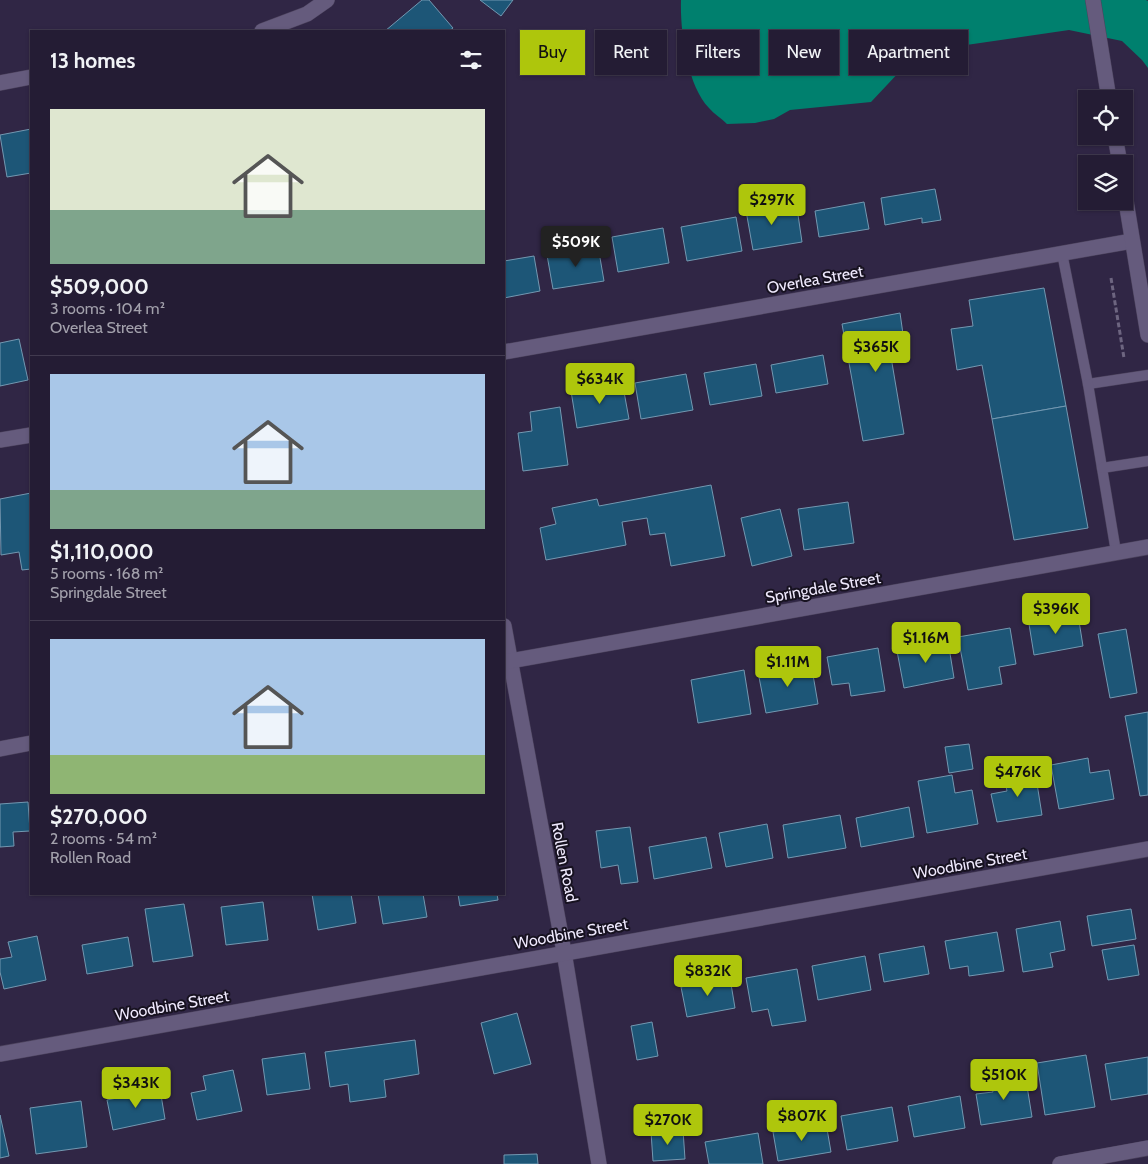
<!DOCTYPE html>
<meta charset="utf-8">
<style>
:root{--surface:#241c34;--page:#2c253c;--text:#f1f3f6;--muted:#a3a1ac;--line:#413a4f;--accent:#aec60c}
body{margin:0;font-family:Cabin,sans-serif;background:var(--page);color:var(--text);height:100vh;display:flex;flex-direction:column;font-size:19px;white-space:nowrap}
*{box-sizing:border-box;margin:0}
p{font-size:16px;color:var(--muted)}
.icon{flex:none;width:28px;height:28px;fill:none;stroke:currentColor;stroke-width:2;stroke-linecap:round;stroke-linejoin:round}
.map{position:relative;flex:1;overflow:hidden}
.drawer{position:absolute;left:30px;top:30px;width:475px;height:865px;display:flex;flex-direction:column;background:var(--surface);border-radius:0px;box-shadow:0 1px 4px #0004,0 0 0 1px var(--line)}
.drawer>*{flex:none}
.banner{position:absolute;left:520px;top:30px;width:475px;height:45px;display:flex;gap:10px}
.buttons{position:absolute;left:1078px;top:90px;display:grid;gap:10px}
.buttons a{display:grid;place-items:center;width:55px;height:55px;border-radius:0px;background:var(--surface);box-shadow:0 1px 4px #0004,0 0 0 1px var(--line);font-size:25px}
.price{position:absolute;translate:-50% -42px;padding:0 11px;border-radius:5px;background:var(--accent);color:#111;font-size:16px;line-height:32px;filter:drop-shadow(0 1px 2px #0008)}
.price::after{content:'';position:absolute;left:50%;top:30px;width:15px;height:11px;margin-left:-8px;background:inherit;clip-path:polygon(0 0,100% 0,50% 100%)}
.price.selected{background:#222;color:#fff}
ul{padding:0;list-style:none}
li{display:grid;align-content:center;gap:10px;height:265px;padding:0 20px}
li+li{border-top:1px solid var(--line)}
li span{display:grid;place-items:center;height:155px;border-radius:0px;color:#555}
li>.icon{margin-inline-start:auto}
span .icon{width:90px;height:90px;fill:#fffc;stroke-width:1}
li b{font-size:21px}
h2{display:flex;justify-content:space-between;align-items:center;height:60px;padding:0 20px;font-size:21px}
.tag{padding:0 18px;border-radius:0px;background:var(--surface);box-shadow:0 1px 4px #0004,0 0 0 1px var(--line);font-size:18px;line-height:45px}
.tag.selected{background:var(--accent);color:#111}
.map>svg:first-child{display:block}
.water{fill:#00806e}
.building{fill:#1d5677;stroke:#7398b1}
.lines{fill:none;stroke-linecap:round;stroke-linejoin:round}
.service-casing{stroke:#4c435d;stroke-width:11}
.minor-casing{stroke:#4c435d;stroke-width:16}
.tertiary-casing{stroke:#4c435d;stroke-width:16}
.path{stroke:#6d6580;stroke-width:3;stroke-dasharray:5 2.5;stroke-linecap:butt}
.service{stroke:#655b7d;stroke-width:10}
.minor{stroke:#655b7d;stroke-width:15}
.tertiary{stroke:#655b7d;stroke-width:15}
.labels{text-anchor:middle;stroke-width:4;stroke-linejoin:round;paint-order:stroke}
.street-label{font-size:16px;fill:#efe9fd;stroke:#171220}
</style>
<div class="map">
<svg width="1148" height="1164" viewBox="0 0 1148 1164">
<rect width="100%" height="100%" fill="#302645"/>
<path class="water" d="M681,0H1146L1148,1V68L1142,60L1122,41L1069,30L918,52L871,102L790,110L774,119L755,123L727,124C721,118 714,114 709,108C687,85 680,31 681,0Z"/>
<g class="building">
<polygon points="422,0 429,0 453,28 449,31 385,31"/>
<polygon points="480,0 513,0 501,16"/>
<polygon points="31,129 31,173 7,177 0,135"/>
<polygon points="935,189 941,220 922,223 922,218 885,225 881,198"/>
<polygon points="769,201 771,212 797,208 802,242 753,250 745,205"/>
<polygon points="864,202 869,229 819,237 815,211"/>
<polygon points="736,217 742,251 687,261 681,227"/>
<polygon points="663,228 669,263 618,272 612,237"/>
<polygon points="598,246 604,281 553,289 547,255"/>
<polygon points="534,256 540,291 504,298 504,261"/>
<polygon points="1044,288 1066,406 992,419 982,365 957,370 951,329 973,326 969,300"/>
<polygon points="900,313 906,355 891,357 904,434 863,441 842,324"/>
<polygon points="19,339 28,380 0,386 0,343"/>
<polygon points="823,355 828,384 776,393 771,365"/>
<polygon points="756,364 762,396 710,405 704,373"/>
<polygon points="686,374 693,410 641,419 635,383"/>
<polygon points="622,381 629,419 577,428 571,391"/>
<polygon points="1066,406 1088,528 1014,540 992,419"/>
<polygon points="560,407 568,465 523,471 518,433 532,431 530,412"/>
<polygon points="711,485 725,556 671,566 665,533 650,535 647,518 622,522 626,545 546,560 540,528 556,524 552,508 597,499 599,506"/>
<polygon points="31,493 31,569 22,570 19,552 1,555 0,499"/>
<polygon points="848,502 854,543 804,550 798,509"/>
<polygon points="780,509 792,556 752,566 741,518"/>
<polygon points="1078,615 1083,646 1034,655 1029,624"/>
<polygon points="1010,628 1016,664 999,667 1002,684 968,690 958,637"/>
<polygon points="1126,629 1137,693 1110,698 1098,634"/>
<polygon points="948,641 954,678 904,688 897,651"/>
<polygon points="878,648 885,691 851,696 849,683 832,685 827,657"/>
<polygon points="811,663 818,704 766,713 758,672"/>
<polygon points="744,670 751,714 698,723 691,680"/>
<polygon points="1148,712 1148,795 1140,796 1125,716"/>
<polygon points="969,744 973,769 949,773 945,747"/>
<polygon points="1088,758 1090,773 1109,770 1114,799 1059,809 1051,765"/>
<polygon points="1035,771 1042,815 997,822 991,794 1007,791 1004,777"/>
<polygon points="952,775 955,793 972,790 978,824 927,833 918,781"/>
<polygon points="28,802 30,831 13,832 14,846 0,847 0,804"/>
<polygon points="909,807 914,837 861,847 856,818"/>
<polygon points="840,815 846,848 788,858 783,825"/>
<polygon points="767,824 773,858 726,867 719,833"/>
<polygon points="630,827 638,882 621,884 618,865 601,868 596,831"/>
<polygon points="706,837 712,868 654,879 649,847"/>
<polygon points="312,894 351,894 356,923 318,930"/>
<polygon points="378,894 423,894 427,917 383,924"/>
<polygon points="458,894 497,894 498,900 460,906"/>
<polygon points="263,902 268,940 226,945 221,907"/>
<polygon points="184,904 193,956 153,962 145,909"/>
<polygon points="1131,909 1136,939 1092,946 1087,916"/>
<polygon points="1060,921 1065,950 1050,953 1053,967 1023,972 1016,929"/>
<polygon points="997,932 1004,971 969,976 968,966 950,969 945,941"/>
<polygon points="37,936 46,980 4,989 0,972 0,959 12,957 8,942"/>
<polygon points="128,937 133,966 87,974 82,945"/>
<polygon points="1134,945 1139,975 1108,980 1102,950"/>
<polygon points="924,946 929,974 884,982 879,954"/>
<polygon points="865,956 871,990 818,1000 812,966"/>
<polygon points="797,969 806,1021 772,1026 768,1009 752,1012 746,978"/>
<polygon points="730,978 735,1008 687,1017 681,987"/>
<polygon points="517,1013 531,1064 494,1074 481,1023"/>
<polygon points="652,1022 658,1056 637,1060 631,1026"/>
<polygon points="415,1040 419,1074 384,1080 386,1097 350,1102 348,1084 330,1087 325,1052"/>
<polygon points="305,1053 310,1089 267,1095 262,1059"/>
<polygon points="1086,1055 1095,1107 1045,1115 1037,1063"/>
<polygon points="1148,1057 1148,1094 1111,1100 1105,1064"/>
<polygon points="233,1070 242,1111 197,1120 191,1093 206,1090 203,1076"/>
<polygon points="1012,1073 1015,1088 1027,1086 1032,1117 981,1125 976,1094 993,1092 990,1076"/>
<polygon points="160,1089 165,1119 113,1130 107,1100"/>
<polygon points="960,1096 965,1128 914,1137 908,1106"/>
<polygon points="81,1101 87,1147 36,1154 30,1108"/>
<polygon points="892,1107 898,1141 847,1150 841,1116"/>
<polygon points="0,1115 9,1156 0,1158"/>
<polygon points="826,1123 831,1152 778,1161 773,1132"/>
<polygon points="683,1130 685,1159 653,1161 651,1132"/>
<polygon points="758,1133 763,1164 709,1164 705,1142"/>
<polygon points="537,1154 538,1164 504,1164 504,1155"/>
</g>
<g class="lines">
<g class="service-casing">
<g id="service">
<polyline points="1062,253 1088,384 1148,375"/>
<polyline points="1088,384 1116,552"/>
<polyline points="1102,468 1148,461"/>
</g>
</g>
<g class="minor-casing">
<g id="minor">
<polyline points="262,31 307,14 327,0"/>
<polyline points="0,83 31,77"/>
<polyline points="504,352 1132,241"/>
<polyline points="0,440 31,435"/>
<polyline points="504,626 564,952 599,1164"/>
<polyline points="504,662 1148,547"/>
<polyline points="0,749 31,743"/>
<polyline points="0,1054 1148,849"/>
<polyline points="1060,1164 1148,1148"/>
</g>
</g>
<g class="tertiary-casing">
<g id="tertiary">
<polyline points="1093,0 1109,99"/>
<polyline points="1115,136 1120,164"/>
<polyline points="1124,189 1148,335"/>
</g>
</g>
<polyline class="path" points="1111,278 1124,358"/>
<use href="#service" class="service"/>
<use href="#minor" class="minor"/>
<use href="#tertiary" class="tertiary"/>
</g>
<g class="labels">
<g class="street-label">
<text transform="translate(815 279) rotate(-10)" y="6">Overlea Street</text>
<text transform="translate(823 587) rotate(-10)" y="6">Springdale Street</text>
<text transform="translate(565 862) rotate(79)" y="6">Rollen Road</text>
<text transform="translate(970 863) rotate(-10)" y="6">Woodbine Street</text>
<text transform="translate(571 933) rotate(-10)" y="6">Woodbine Street</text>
<text transform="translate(172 1005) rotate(-10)" y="6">Woodbine Street</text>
</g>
</g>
</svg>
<div class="buttons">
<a><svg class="icon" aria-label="locate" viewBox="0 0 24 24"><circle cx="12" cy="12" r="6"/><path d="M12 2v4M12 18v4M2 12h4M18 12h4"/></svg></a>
<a><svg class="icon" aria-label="layers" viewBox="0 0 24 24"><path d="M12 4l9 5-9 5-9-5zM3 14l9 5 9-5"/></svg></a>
</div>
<b class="price" style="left:772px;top:226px">$297K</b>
<b class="price selected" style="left:576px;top:268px">$509K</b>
<b class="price" style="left:876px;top:373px">$365K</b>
<b class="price" style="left:600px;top:405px">$634K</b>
<b class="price" style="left:1056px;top:635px">$396K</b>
<b class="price" style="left:926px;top:664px">$1.16M</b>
<b class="price" style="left:788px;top:688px">$1.11M</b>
<b class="price" style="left:1018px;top:798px">$476K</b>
<b class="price" style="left:708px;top:997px">$832K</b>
<b class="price" style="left:1004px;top:1101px">$510K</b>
<b class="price" style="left:136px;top:1109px">$343K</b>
<b class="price" style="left:802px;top:1142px">$807K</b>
<b class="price" style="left:668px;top:1146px">$270K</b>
<div class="banner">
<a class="tag selected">Buy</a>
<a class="tag">Rent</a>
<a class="tag">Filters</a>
<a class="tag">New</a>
<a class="tag">Apartment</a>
</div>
<section class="drawer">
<h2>13 homes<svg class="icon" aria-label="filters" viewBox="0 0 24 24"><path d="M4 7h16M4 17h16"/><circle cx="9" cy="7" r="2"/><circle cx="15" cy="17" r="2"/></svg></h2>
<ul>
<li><span style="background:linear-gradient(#dfe7d0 65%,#7fa58c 0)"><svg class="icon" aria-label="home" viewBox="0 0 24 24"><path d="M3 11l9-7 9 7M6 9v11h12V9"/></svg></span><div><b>$509,000</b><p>3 rooms · 104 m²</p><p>Overlea Street</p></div></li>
<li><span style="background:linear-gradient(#a9c7e8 75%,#7fa58c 0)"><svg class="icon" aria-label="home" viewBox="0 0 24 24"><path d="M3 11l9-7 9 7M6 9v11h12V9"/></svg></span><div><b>$1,110,000</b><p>5 rooms · 168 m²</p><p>Springdale Street</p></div></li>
<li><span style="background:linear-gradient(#a9c7e8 75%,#8fb573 0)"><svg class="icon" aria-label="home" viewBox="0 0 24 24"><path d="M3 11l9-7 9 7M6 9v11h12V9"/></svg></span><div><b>$270,000</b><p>2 rooms · 54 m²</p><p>Rollen Road</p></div></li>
</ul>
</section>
</div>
